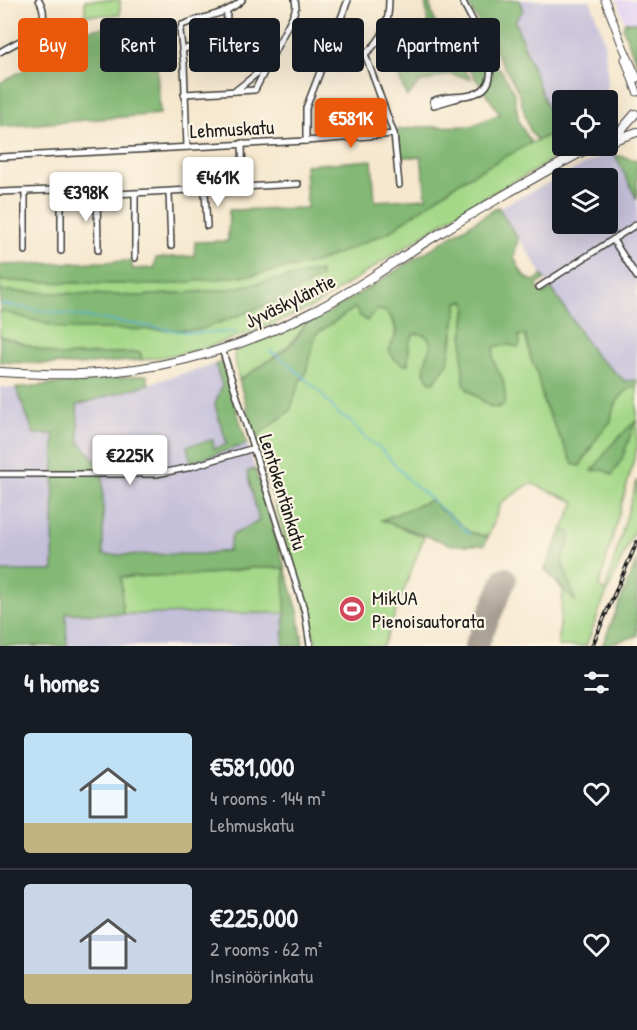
<!DOCTYPE html>
<meta charset="utf-8">
<style>
:root{--surface:#171b24;--page:#20242c;--text:#f1f3f6;--muted:#9ea1a6;--line:#363941;--accent:#ea580c}
body{margin:0;font-family:"Patrick Hand",sans-serif;background:var(--page);color:var(--text);height:100vh;display:flex;flex-direction:column;font-size:22px;white-space:nowrap}
*{box-sizing:border-box;margin:0}
p{font-size:20px;color:var(--muted)}
.icon{flex:none;width:33px;height:33px;fill:none;stroke:currentColor;stroke-width:2;stroke-linecap:round;stroke-linejoin:round}
.map{position:relative;height:646px;overflow:hidden}
.details{display:flex;flex-direction:column;background:var(--surface);flex:1}
.details>*{flex:none}
.guide{position:absolute;left:18px;top:18px;width:602px;height:54px;display:flex;gap:12px}
.controls{position:absolute;left:552px;top:90px;display:grid;gap:12px}
.controls a{display:grid;place-items:center;width:66px;height:66px;border-radius:6px;background:var(--surface);box-shadow:0 6px 24px #0002;font-size:30px}
.price{position:absolute;translate:-50% -51px;padding:0 14px;border-radius:6px;background:#fff;color:#222;font-size:20px;line-height:39px;filter:drop-shadow(0 2px 3px #0008)}
.price::after{content:'';position:absolute;left:50%;top:36px;width:18px;height:14px;margin-left:-9px;background:inherit;clip-path:polygon(0 0,100% 0,50% 100%)}
.price.selected{background:var(--accent);color:#fff}
ul{padding:0;list-style:none}
li{display:flex;align-items:center;gap:18px;height:150px;padding:0 24px}
li+li{border-top:2px solid var(--line)}
li span{display:grid;place-items:center;flex:none;width:168px;height:120px;border-radius:6px;color:#555}
li>.icon{margin-inline-start:auto}
span .icon{width:72px;height:72px;fill:#fffc;stroke-width:1}
li b{font-size:26px}
h2{display:flex;justify-content:space-between;align-items:center;height:72px;padding:0 24px;font-size:26px}
.chip{padding:0 21px;border-radius:6px;background:var(--surface);box-shadow:0 6px 24px #0002;font-size:21px;line-height:54px}
.chip.selected{background:var(--accent);color:#fff}
.map>svg:first-child{display:block}
.built{fill:#e2d4f3}
.industrial{fill:#c5c0da;fill-rule:evenodd}
.green{fill:#a4d888;stroke:#607a52;stroke-width:1.5}
.forest{fill:#83b874;stroke:#506a48;stroke-width:1.5}
.lines{fill:none;stroke-linecap:round;stroke-linejoin:round}
.stream{stroke:#52b2d1;stroke-width:1.5}
.runway{stroke:#898276;stroke-width:24}
.minor-casing{stroke:#3d3b37;stroke-width:8}
.major-casing{stroke:#3d3b37;stroke-width:9}
.highway-casing{stroke:#3d3b37;stroke-width:10}
.minor{stroke:#fff;stroke-width:5}
.major{stroke:#fff;stroke-width:7}
.highway{stroke:#fff;stroke-width:8}
.rail-casing{stroke:#1c1c1c;stroke-width:4}
.rail{stroke:#fcf5e5;stroke-width:1.5;stroke-dasharray:4.5;stroke-linecap:butt}
.labels{text-anchor:middle;stroke-width:4.5;stroke-linejoin:round;paint-order:stroke}
.street-label{font-size:20px;fill:#1c1c1c;stroke:#fcf5e5}
.poi-label{font-size:20px;fill:#1c1c1c;stroke:#fcf5e5;text-anchor:start}
</style>
<div class="map">
<svg width="637" height="646" viewBox="0 0 637 646">
<rect width="100%" height="100%" fill="#fcf5e5"/>
<filter id="ink" filterUnits="userSpaceOnUse"><feTurbulence type="fractalNoise" baseFrequency=".0167" numOctaves="2"/><feDisplacementMap in="SourceGraphic" scale="12" xChannelSelector="R" yChannelSelector="G"/><feConvolveMatrix kernelMatrix="1 2 1 2 8 2 1 2 1" color-interpolation-filters="sRGB"/></filter>
<filter id="wash" filterUnits="userSpaceOnUse"><feTurbulence type="fractalNoise" baseFrequency=".008" numOctaves="4" result="noise"/><feDisplacementMap in="SourceGraphic" scale="24" xChannelSelector="R" yChannelSelector="G"/><feGaussianBlur stdDeviation="1.35" result="paint"/><feColorMatrix in="noise" values="0 0 0 0 0 0 0 0 0 0 0 0 0 0 0 0 0 1.4 0 .05"/><feComposite in="paint" operator="in"/></filter>
<g filter="url(#wash)">
<rect width="100%" height="100%" fill="#f6e8cf"/>
<polygon class="built" points="617,0 637,0 637,22 625,22"/>
<g class="industrial">
<polygon points="519,0 590,0 604,39 608,83 602,100 562,100 562,128 556,132 515,21 523,10"/>
<path d="M613,150L637,200V380L625,381L595,355L499,208ZM562,178H608V224H562Z"/>
<polygon points="215,364 222,385 215,405 228,445 214,449 213,440 187,446 191,462 247,444 255,469 247,472 259,521 232,535 228,551 203,554 103,556 103,470 79,442 77,405"/>
<polygon points="0,387 16,388 34,434 54,434 53,571 0,571"/>
<polygon points="66,613 285,613 283,646 67,646"/>
</g>
<g class="green">
<rect x="85" y="0" width="35" height="15"/>
<polygon points="556,132 564,148 543,166 472,204 312,307 268,326 208,347 180,354 142,360 140,352 60,356 0,336 0,311 65,329 320,271 224,290 140,296 0,291 0,281 161,285 389,232 461,181 520,148"/>
<path d="M464,301L467,306L463,334V374L468,390L491,407L499,408L505,403C504,396 505,385 502,378C497,368 490,359 494,346L509,345L518,347L519,336L525,333L531,359L536,369L544,404L558,434L580,465L591,450L595,438L611,421L612,410L619,399L630,387L637,386V448L599,587L605,591L637,480V525L601,606L586,646H558L563,590L545,569L575,502L531,483L501,503L488,537L469,532L448,514L442,511L431,500L382,520L424,537L383,646H317L261,457L264,452L259,434L290,411L301,377L304,378L316,334L355,308L360,316L377,310L386,311C395,323 398,330 393,344L408,364L409,343L414,334C423,333 427,335 431,343L424,372L452,344L458,302Z"/>
<path d="M306,322C292,350 264,363 239,380L234,356L237,350Z"/>
<polygon points="252,568 285,568 285,613 123,614 120,577 202,575"/>
</g>
<g class="forest">
<path d="M424,0H428L430,5L441,45L460,64L471,79L450,74L419,83L407,97L390,55L394,44L424,55C427,38 430,17 424,0Z"/>
<polygon points="466,0 519,0 523,10 515,21 556,132 537,140 530,131 518,91"/>
<polygon points="625,22 637,22 637,65 623,28"/>
<polygon points="117,25 154,27 160,114 0,127 0,83 73,43 72,33"/>
<polygon points="485,58 501,70 514,93 519,122 531,143 461,181 389,232 318,262 253,275 161,285 0,281 0,265 132,261 132,269 154,268 156,258 194,256 195,242 228,241 229,210 307,208 305,165 372,160 375,201 426,198 421,157 400,157 397,130 419,127 471,126 500,114 468,67"/>
<polygon points="615,155 637,160 637,200"/>
<path d="M498,207L518,239L514,257C519,267 522,278 534,281L542,275L545,279L536,286L539,291L543,294L552,289L595,355L625,381L637,380V386C621,389 612,407 611,421C598,435 589,449 580,466L573,464L544,404L536,369L531,359L525,334L519,336L520,344L518,347L509,345L495,346C490,358 497,368 502,378C505,385 505,396 505,403C496,409 492,408 484,402C479,397 470,393 466,387C458,374 465,322 467,306L464,301L458,302L448,363L434,382H430C419,372 428,355 431,343C427,335 423,333 414,334L409,343L408,364L404,365L394,359L389,350L397,332L393,320L385,311L377,310L367,321L360,316L355,308L316,334L304,379L301,378L290,411L259,434L264,452L261,457L239,380C256,369 275,359 290,345C308,329 299,320 328,313Z"/>
<polygon points="320,271 321,277 280,300 200,330 65,329 0,311 0,291 140,296 224,290"/>
<polygon points="0,336 60,356 140,352 142,360 77,365 0,362"/>
<polygon points="222,362 247,444 191,462 187,446 213,440 214,449 227,444 215,405 222,385 215,364"/>
<polygon points="147,375 149,384 77,405 79,442 103,469 103,555 203,554 228,551 232,535 259,521 247,472 255,469 298,611 303,646 283,646 285,613 284,568 252,568 202,575 121,577 123,614 66,613 67,646 0,646 0,571 53,571 54,434 34,434 16,388"/>
<polygon points="636,420 622,459 612,475 604,470 592,471 611,445"/>
<polygon points="431,500 442,511 448,514 469,532 488,537 484,545 452,545 381,520"/>
<polygon points="562,530 570,532 571,535 562,561 576,602 545,569"/>
<polygon points="637,560 637,636 602,646"/>
</g>
<g class="lines">
<g class="stream">
<polyline points="0,304 192,333 237,332"/>
<polyline points="270,351 284,360 319,391 339,415 350,420 363,436 381,449 408,479 470,534"/>
</g>
<polyline class="runway" points="476,646 505,579"/>
</g>
</g>
<g filter="url(#ink)">
<g class="lines">
<g class="minor-casing">
<g id="minor">
<polyline points="338,26 352,34 365,54 394,134 399,185"/>
<polyline points="182,50 222,36 226,33 227,11"/>
<path d="M0,52C20,39 56,30 39,0"/>
<path d="M365,54C384,39 389,23 389,0"/>
<polyline points="235,91 265,67"/>
<polyline points="184,94 255,90 294,13 296,7 295,0"/>
<path d="M458,98L434,105L433,101C447,94 459,99 474,94C513,82 472,22 462,0"/>
<polyline points="306,141 306,108 348,0"/>
<polyline points="242,143 243,188"/>
<path d="M187,147L184,64L180,31L182,25C203,16 225,16 242,0"/>
<polyline points="0,157 306,141 394,134"/>
<polyline points="25,191 25,251"/>
<polyline points="205,191 207,226"/>
<polyline points="0,192 53,190 61,193 97,195 298,184"/>
<polyline points="61,193 61,251"/>
<polyline points="169,193 171,246"/>
<polyline points="135,194 135,258"/>
<polyline points="97,195 98,250"/>
<polyline points="613,240 637,277"/>
<polyline points="539,287 637,224"/>
<polyline points="222,349 305,612 310,646"/>
<polyline points="0,474 156,474 187,468 254,448"/>
</g>
</g>
<g class="major-casing">
<g id="major">
<polyline points="605,0 621,42 637,78"/>
<polyline points="625,59 637,92"/>
</g>
</g>
<g class="highway-casing">
<g id="highway">
<polyline points="608,138 622,129 635,114"/>
<polyline points="611,141 637,132"/>
<path d="M0,372C36,374 73,376 109,372C179,366 250,344 312,312C351,293 388,266 424,243C480,208 536,176 593,146"/>
</g>
</g>
<use href="#minor" class="minor"/>
<use href="#major" class="major"/>
<use href="#highway" class="highway"/>
<g class="rail-casing">
<polyline id="rail" points="592,646 637,542"/>
</g>
<use href="#rail" class="rail"/>
</g>
</g>
<defs>
<g id="stadium-disc" transform="scale(1.35)"><circle r="9.5" fill="#d1495b" stroke="#fcf5e5"/><path d="M0-5a6.5 5 0 1 0 0 10a6.5 5 0 1 0 0-10ZM-3.5-1.8h7v3.6h-7Z" fill="#fff"/></g>
</defs>
<g fill-rule="evenodd">
<use href="#stadium-disc" x="352" y="609"/>
</g>
<g class="labels">
<g class="street-label">
<text transform="translate(232 129) rotate(-3)" y="7">Lehmuskatu</text>
<text transform="translate(290 301) rotate(-26)" y="7">Jyväskyläntie</text>
<text transform="translate(283 492) rotate(73)" y="7">Lentokentänkatu</text>
</g>
<g class="poi-label">
<text x="372" y="605">MikUA<tspan x="372" dy="23">Pienoisautorata</tspan></text>
</g>
</g>
</svg>
<div class="controls">
<a><svg class="icon" aria-label="locate" viewBox="0 0 24 24"><circle cx="12" cy="12" r="6"/><path d="M12 2v4M12 18v4M2 12h4M18 12h4"/></svg></a>
<a><svg class="icon" aria-label="layers" viewBox="0 0 24 24"><path d="M12 4l9 5-9 5-9-5zM3 14l9 5 9-5"/></svg></a>
</div>
<b class="price selected" style="left:351px;top:149px">€581K</b>
<b class="price" style="left:218px;top:208px">€461K</b>
<b class="price" style="left:86px;top:223px">€398K</b>
<b class="price" style="left:130px;top:486px">€225K</b>
<div class="guide">
<a class="chip selected">Buy</a>
<a class="chip">Rent</a>
<a class="chip">Filters</a>
<a class="chip">New</a>
<a class="chip">Apartment</a>
</div>
</div>
<section class="details">
<h2>4 homes<svg class="icon" aria-label="filters" viewBox="0 0 24 24"><path d="M4 7h16M4 17h16"/><circle cx="9" cy="7" r="2"/><circle cx="15" cy="17" r="2"/></svg></h2>
<ul>
<li><span style="background:linear-gradient(#bfe0f5 75%,#c2b280 0)"><svg class="icon" aria-label="home" viewBox="0 0 24 24"><path d="M3 11l9-7 9 7M6 9v11h12V9"/></svg></span><div><b>€581,000</b><p>4 rooms · 144 m²</p><p>Lehmuskatu</p></div><svg class="icon" aria-label="heart" viewBox="0 0 24 24"><path d="M12 20l-8-8c-3-5 5-10 8-4 3-6 11-1 8 4z"/></svg></li>
<li><span style="background:linear-gradient(#c9d6e8 75%,#c2b280 0)"><svg class="icon" aria-label="home" viewBox="0 0 24 24"><path d="M3 11l9-7 9 7M6 9v11h12V9"/></svg></span><div><b>€225,000</b><p>2 rooms · 62 m²</p><p>Insinöörinkatu</p></div><svg class="icon" aria-label="heart" viewBox="0 0 24 24"><path d="M12 20l-8-8c-3-5 5-10 8-4 3-6 11-1 8 4z"/></svg></li>
</ul>
</section>
